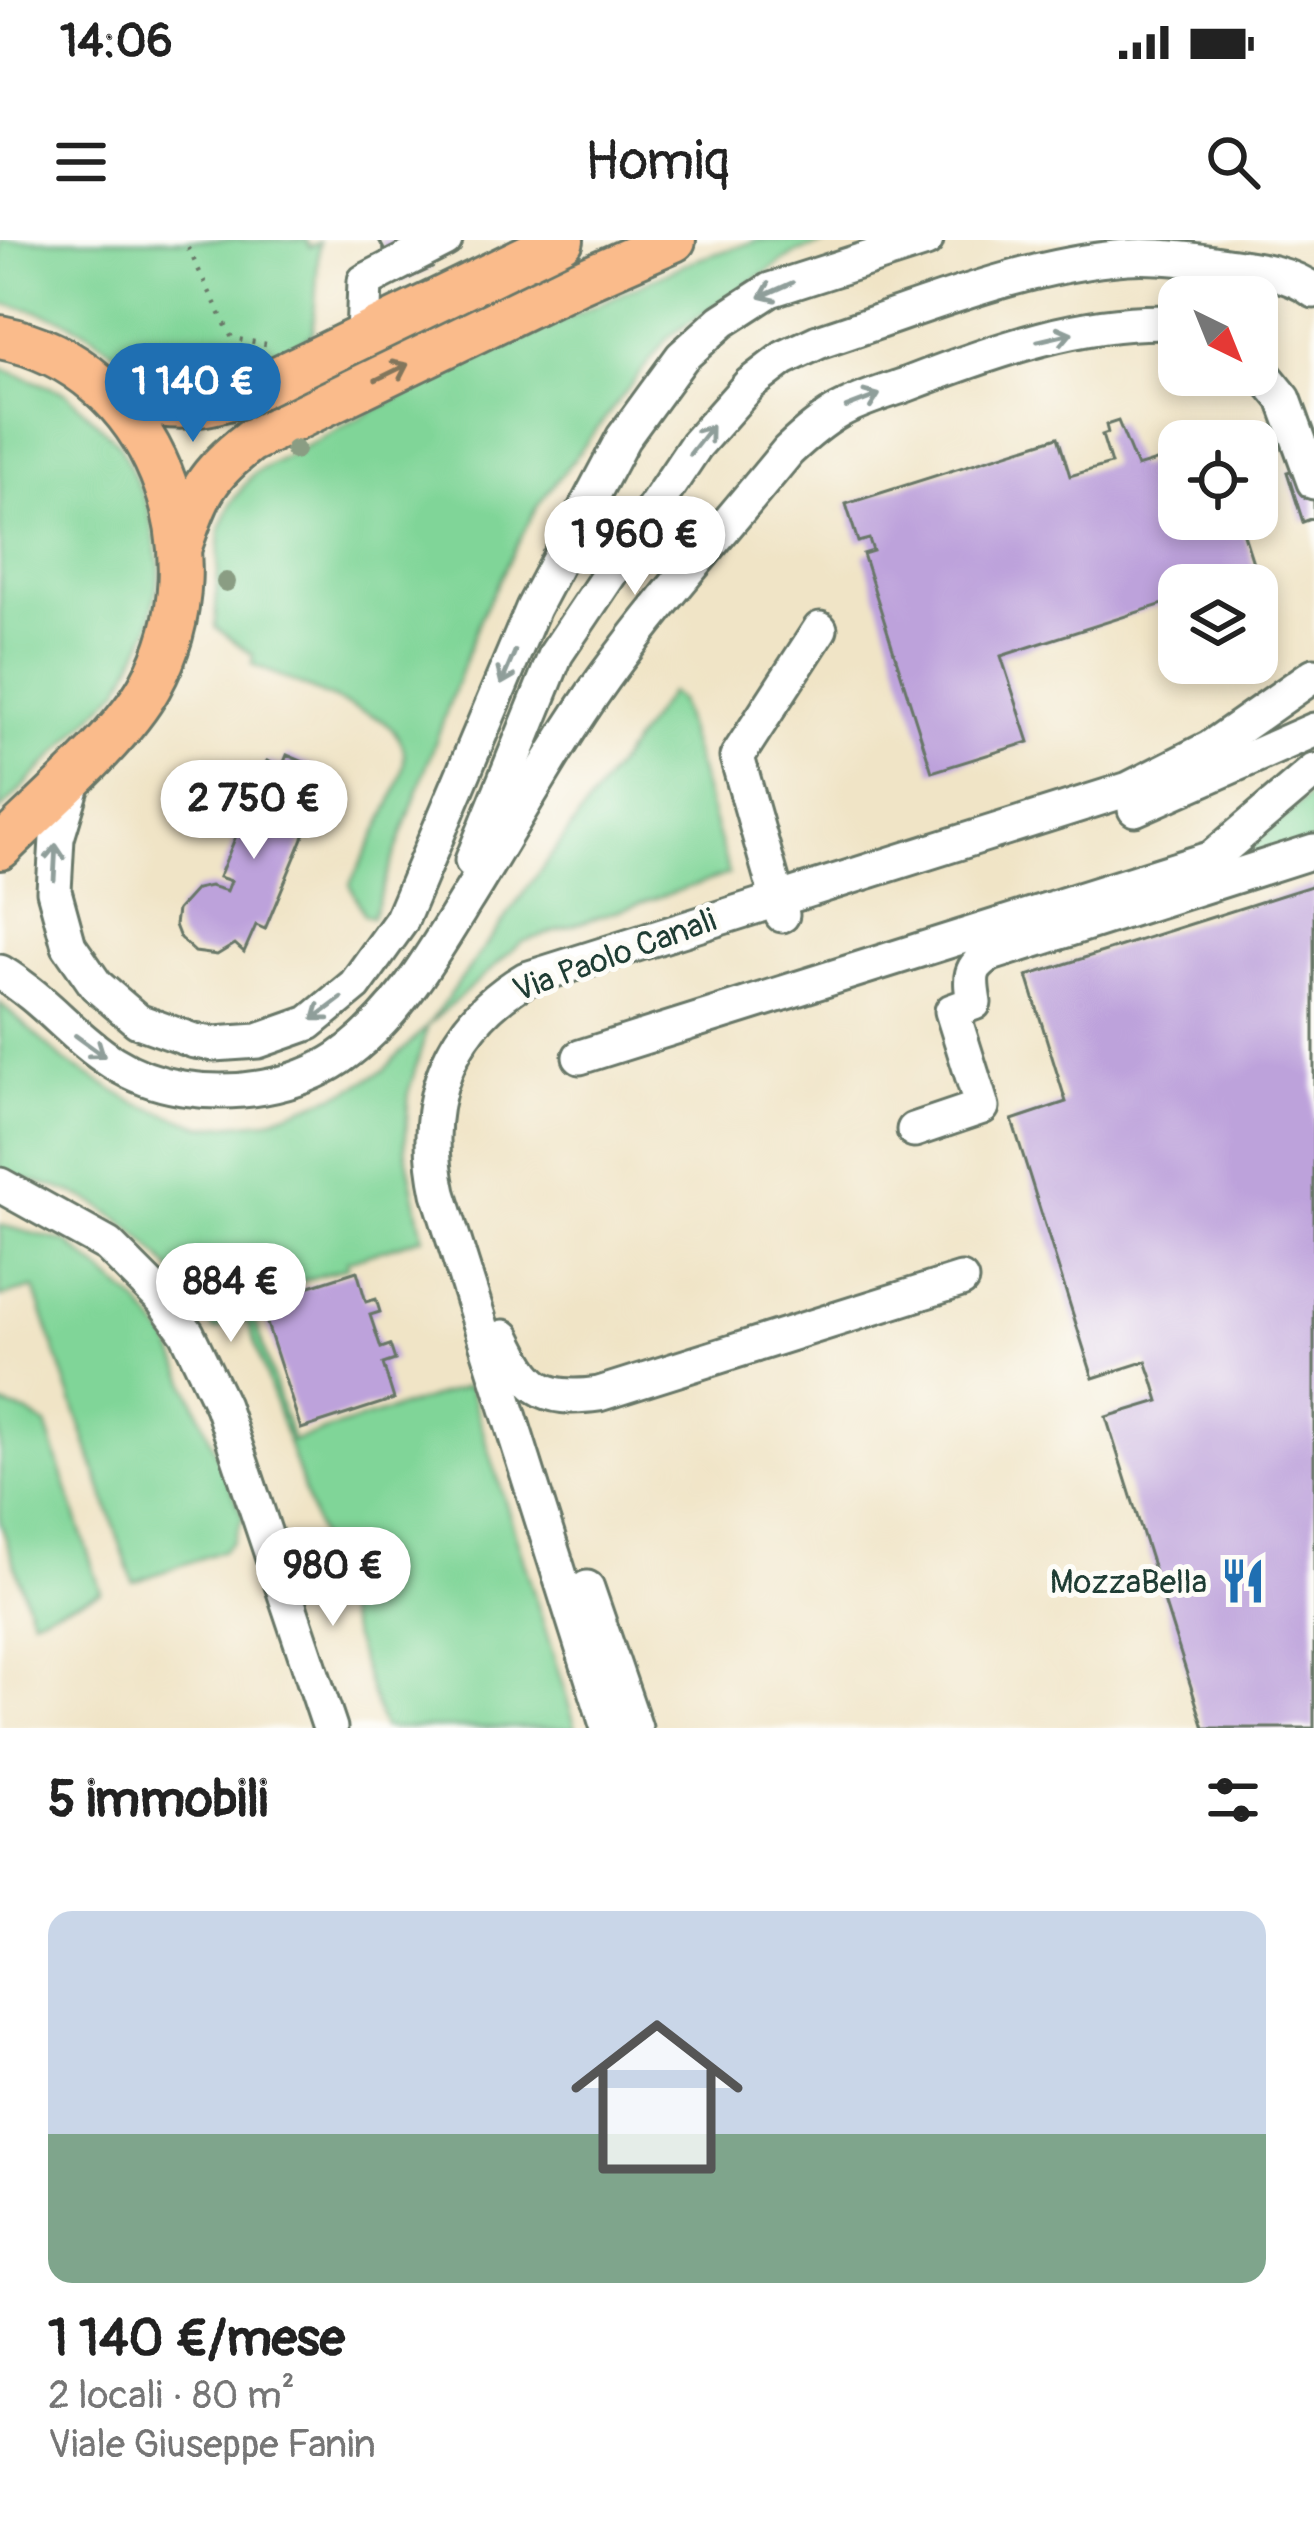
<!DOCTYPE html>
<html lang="it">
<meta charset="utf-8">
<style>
:root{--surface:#fff;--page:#f6f6f6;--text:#222;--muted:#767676;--accent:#1f6fb2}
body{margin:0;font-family:Pangolin,sans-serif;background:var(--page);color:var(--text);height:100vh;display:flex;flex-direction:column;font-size:45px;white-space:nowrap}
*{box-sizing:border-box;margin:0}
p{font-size:39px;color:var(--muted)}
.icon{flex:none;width:66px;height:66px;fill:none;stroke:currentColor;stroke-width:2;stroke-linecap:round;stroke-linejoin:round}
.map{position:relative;height:1488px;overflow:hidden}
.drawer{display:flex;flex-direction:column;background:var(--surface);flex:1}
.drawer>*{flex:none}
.needle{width:78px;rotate:137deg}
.fabs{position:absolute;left:1158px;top:36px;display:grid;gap:24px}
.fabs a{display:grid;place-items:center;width:120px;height:120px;border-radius:24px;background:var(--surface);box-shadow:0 6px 18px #0003;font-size:60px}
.price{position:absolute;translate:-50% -102px;padding:0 27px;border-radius:42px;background:#fff;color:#222;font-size:39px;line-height:78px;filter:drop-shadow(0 3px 6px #0008)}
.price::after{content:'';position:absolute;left:50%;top:72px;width:36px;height:27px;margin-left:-18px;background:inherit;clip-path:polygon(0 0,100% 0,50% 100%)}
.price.current{background:var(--accent);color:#fff}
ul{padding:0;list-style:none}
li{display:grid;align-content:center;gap:24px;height:636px;padding:0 48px}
li span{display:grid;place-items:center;height:372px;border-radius:24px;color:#555}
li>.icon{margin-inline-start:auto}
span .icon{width:216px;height:216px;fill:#fffc;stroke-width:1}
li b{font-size:51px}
h2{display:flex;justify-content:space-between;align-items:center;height:144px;padding:0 48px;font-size:51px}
.status{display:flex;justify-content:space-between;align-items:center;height:84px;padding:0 60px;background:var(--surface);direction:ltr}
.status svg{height:33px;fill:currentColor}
header{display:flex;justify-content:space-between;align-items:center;height:156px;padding:0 48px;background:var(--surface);font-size:54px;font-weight:600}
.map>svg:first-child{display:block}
.green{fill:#80d598;stroke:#508966;stroke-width:3}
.building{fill:#bda2db}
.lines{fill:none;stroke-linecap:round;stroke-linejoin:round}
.minor-casing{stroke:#687767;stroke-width:39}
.major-casing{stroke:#687767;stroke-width:48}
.path{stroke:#687767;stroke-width:4.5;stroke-dasharray:3 9;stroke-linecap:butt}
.minor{stroke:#fff;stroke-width:33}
.major{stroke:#fabb8b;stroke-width:42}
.tree{fill:#8a9d83}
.oneway{stroke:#8f9e9a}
.oneway2{stroke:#82765b}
.labels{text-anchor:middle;stroke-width:10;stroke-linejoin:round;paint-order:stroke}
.street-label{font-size:33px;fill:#1f3d34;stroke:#fdfcf7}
.poi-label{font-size:33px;fill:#1f3d34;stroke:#fdfcf7;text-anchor:end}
</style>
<div class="status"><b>14:06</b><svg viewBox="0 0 49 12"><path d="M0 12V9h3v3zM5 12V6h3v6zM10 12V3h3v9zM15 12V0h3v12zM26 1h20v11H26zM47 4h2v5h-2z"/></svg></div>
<header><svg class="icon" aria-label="menu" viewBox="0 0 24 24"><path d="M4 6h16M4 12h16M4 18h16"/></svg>Homiq<svg class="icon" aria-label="search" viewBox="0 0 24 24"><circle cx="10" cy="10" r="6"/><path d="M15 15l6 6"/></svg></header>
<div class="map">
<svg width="1314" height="1488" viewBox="0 0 1314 1488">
<rect width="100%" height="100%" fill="#fdfcf7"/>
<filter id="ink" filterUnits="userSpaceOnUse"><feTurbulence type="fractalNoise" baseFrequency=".00833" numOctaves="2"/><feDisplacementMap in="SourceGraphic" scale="24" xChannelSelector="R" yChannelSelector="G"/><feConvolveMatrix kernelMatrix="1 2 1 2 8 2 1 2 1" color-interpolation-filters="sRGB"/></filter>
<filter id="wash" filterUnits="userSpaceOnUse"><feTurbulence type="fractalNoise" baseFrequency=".004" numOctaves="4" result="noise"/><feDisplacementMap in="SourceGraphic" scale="48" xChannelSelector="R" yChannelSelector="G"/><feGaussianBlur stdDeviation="2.7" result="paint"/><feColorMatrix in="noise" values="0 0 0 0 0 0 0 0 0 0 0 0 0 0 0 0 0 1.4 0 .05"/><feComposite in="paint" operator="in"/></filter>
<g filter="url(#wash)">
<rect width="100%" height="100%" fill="#f0e4c6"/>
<g class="green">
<path d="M0,0H306L310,7L319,2L313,93C276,122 207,165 158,144C131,132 113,108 89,93C61,76 32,68 0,64Z"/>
<path d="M759,0H836L797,12L668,97L537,266L481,376L372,677L364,675L350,644C364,614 408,543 404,512C402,498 392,489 383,480L252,424L253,415L215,387L220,289L231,263L253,234L399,157L562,81L695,20Z"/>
<polygon points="0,128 66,153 119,204 148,266 160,328 150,387 121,447 0,571"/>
<path d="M670,452L679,461L729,634L522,702L428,785L409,850L405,908L423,997L347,1021L348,1027L248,1058L292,1201L469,1146L576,1488H383L247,1079L214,1090C178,1034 131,972 64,950C44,943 21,939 0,934V763L66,822L135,863L204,887L266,881L347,851L383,831L428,785Z"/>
<polygon points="1314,551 1314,602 1237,624 1238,616"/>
<polygon points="0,985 67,1002 136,1061 169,1101 243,1277 233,1301 222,1311 133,1342 34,1048 0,1057"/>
<polygon points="0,1164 27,1173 46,1185 101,1352 32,1378 0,1281"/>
</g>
<g id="blocks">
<g class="building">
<polygon points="379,0 418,0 432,28 401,42"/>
<polygon points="1118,181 1137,227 1179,214 1179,279 1239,279 1257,335 1224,345 1179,345 1179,359 1001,416 1029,502 932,532 863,314 873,311 869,299 858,302 846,264 1058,197 1070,236 1111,224 1102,195 1108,193 1106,185"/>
<polygon points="1314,224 1314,278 1303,282 1287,232"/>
<polygon points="287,515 318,528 312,540 325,545 265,689 256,685 244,712 235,704 217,715 195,712 180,698 175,685 177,670 196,649 210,646 227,651 231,641 219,637 267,521 282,527"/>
<polygon points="1314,645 1314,1488 1204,1488 1106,1177 1159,1161 1153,1141 1146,1121 1093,1138 1012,880 1066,862 1027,736"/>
<polygon points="357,1031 366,1062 376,1059 380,1072 370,1075 381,1108 390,1105 395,1120 383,1124 394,1159 301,1189 260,1062"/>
</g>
</g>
</g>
<g filter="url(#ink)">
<use href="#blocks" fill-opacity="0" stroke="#687767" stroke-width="3"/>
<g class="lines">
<g class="minor-casing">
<g id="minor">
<polyline points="363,97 365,41 445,0"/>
<polyline points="1257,126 1284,159 1314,242"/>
<polyline points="76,535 57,598 54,651 69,706 96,745 138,781 194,801 214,804 258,801 309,783 355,745 401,681 533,368 623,198 682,117 722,81 770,50 926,0"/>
<polyline points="1135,569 1314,490"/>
<path d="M472,621L556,414L696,205L750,144L784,118L818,102C918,70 1021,25 1127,17C1160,15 1195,20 1227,25C1256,29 1291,33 1314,51"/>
<polyline points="782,675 737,517 820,389"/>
<path d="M0,732C67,772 93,834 182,848C235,856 294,848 339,818C395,779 430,719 464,663C511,588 553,509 604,438C661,359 727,286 788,211C804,196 820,182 839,171C860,159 886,152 908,144C993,111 1088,77 1179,83"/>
<polyline points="580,817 1212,618 1314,531"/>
<path d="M914,890L982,867L952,771L974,763C970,738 968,727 991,714L1314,611"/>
<polyline points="0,945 108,1005 162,1059 187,1093 222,1166 330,1488"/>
<path d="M504,1097C528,1147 540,1162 599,1154L961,1040"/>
<polyline points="587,1348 635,1488"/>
<path d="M608,1488L439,953C420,865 446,786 526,739L1129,549L1210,508L1314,435"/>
</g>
</g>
<g class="major-casing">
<g id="major">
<path d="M0,97C155,126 224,314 150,446C121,499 44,564 0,608"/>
<path d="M109,154C168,169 187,173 246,153L562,0"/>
<path d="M181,304C199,252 206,235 250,201L576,43L674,0"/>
</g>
</g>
<polyline class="path" points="188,8 232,98 266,104"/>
<use href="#minor" class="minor"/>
<use href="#major" class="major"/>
</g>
<g class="tree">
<circle cx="295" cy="210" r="10"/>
<circle cx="226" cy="342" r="10"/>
</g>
<defs><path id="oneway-shaft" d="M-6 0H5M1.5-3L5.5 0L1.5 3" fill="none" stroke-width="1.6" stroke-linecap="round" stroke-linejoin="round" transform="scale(3)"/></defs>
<g class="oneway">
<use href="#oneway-shaft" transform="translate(776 50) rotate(156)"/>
<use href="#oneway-shaft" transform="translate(1055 97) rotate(-13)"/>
<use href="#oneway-shaft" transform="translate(863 161) rotate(-21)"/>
<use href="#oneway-shaft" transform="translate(701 200) rotate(-52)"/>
<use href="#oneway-shaft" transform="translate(508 428) rotate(113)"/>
<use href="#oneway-shaft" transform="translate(55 622) rotate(-87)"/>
<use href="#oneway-shaft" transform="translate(327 769) rotate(143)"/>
<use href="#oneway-shaft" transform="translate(90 806) rotate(36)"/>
</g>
<use class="oneway2" href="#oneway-shaft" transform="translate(392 132) rotate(-26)"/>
</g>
<defs>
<g id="restaurant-bare" transform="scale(3.6)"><path d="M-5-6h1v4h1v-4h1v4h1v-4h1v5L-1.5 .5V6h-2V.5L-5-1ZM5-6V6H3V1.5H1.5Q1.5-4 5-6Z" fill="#1f6fb2" stroke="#fdfcf7" stroke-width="2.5" paint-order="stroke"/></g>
</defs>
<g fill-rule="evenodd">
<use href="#restaurant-bare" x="1243" y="1341"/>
</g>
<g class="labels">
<g class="street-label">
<text transform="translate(614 714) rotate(-20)" y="12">Via Paolo Canali</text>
</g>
<g class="poi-label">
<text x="1207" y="1353">MozzaBella</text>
</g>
</g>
</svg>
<div class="fabs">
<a><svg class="needle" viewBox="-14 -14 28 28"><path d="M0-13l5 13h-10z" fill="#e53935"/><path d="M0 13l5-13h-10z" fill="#767676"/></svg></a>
<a><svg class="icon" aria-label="locate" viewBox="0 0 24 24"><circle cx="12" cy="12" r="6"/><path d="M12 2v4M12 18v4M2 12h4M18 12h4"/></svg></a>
<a><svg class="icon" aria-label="layers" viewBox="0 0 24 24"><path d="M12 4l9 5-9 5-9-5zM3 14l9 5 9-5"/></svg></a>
</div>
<b class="price current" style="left:193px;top:205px">1 140 €</b>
<b class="price" style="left:635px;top:358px">1 960 €</b>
<b class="price" style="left:254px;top:622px">2 750 €</b>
<b class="price" style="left:231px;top:1105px">884 €</b>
<b class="price" style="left:333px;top:1389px">980 €</b>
</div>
<section class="drawer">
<h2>5 immobili<svg class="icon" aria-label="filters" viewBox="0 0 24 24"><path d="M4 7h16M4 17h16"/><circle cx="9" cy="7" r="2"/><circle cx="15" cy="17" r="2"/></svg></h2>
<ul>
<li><span style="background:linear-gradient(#c9d6e8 60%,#7fa58c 0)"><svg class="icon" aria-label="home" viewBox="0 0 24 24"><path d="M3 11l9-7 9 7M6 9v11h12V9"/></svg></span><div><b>1 140 €/mese</b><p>2 locali · 80 m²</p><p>Viale Giuseppe Fanin</p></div></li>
</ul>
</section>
